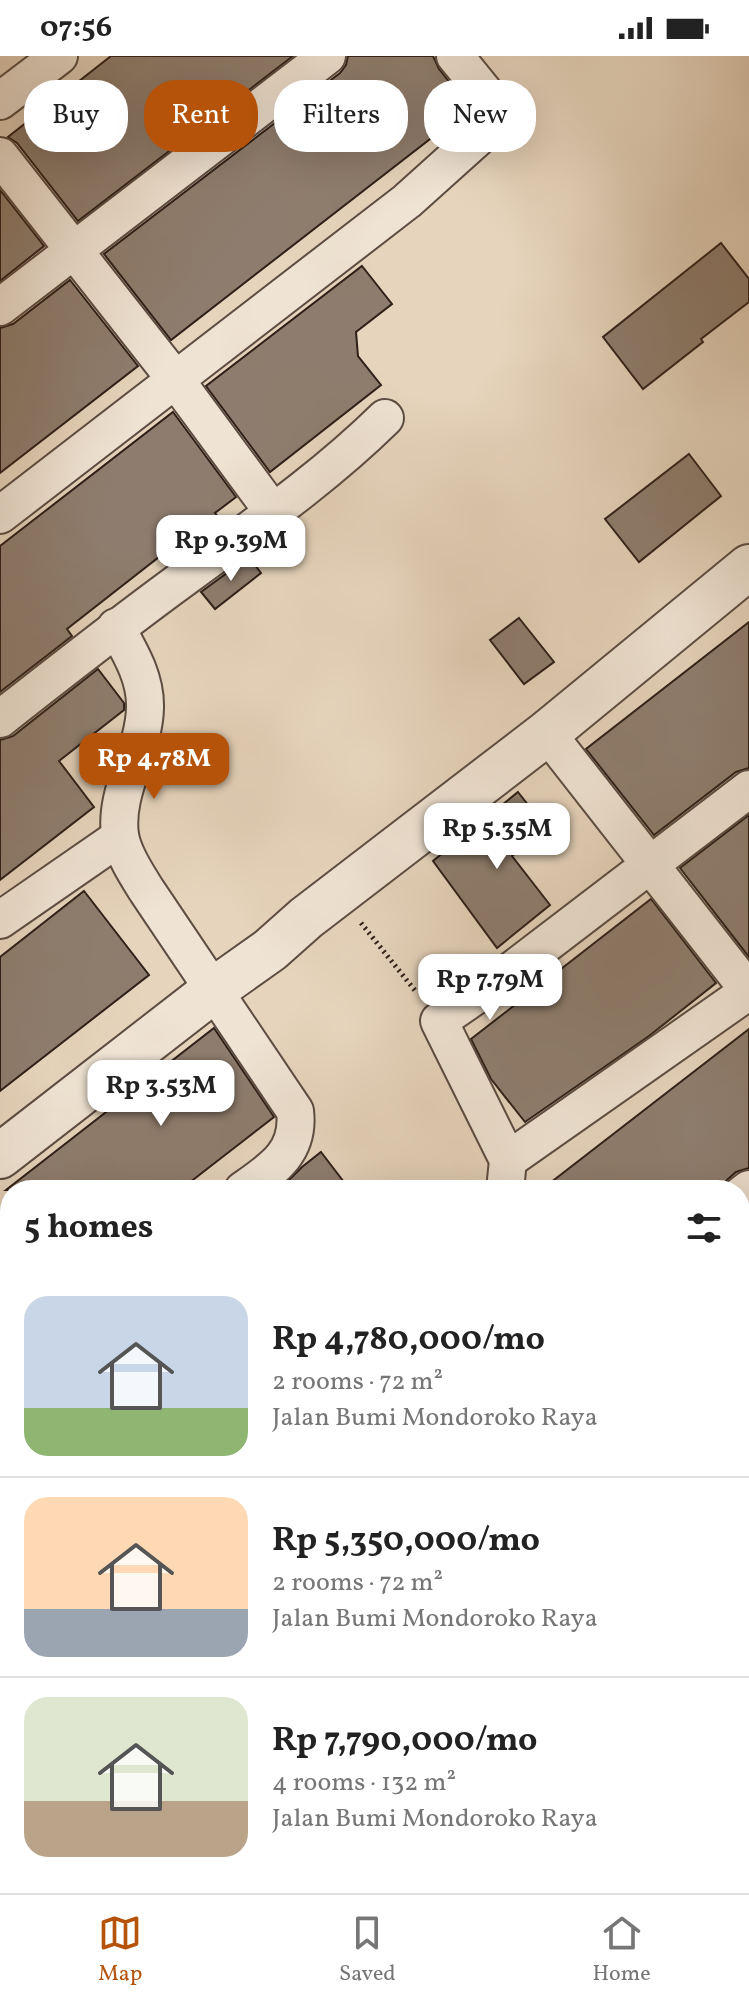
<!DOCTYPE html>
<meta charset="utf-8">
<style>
:root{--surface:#fff;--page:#f6f6f6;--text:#222;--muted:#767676;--line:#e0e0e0;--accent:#b45309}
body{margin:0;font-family:Vollkorn,serif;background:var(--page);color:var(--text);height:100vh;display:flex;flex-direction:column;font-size:30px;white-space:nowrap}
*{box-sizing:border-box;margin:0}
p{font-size:26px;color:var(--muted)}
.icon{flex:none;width:44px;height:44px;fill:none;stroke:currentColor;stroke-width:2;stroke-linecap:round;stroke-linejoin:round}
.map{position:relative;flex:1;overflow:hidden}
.details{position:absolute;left:0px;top:1124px;width:750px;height:714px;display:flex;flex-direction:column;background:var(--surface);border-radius:32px 32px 0 0;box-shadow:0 8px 32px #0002}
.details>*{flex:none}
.guide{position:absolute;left:24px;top:24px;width:702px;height:72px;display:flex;gap:16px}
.price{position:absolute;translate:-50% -68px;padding:0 18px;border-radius:16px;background:#fff;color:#222;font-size:26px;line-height:52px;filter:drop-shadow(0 2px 4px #0008)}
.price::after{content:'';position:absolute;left:50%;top:48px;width:24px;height:18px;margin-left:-12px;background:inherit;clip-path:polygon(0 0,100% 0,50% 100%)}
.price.active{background:var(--accent);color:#fff}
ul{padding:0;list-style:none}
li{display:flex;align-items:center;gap:24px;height:200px;padding:0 24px}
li+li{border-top:2px solid var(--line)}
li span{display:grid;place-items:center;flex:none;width:224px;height:160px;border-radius:24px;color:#555}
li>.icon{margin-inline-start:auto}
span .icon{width:96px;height:96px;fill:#fffc;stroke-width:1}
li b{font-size:34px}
h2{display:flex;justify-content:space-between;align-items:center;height:96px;padding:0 24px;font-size:34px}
.pill{padding:0 28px;border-radius:32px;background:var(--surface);box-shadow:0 8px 32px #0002;font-size:28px;line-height:72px}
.pill.active{background:var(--accent);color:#fff}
.status{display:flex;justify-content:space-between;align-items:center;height:56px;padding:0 40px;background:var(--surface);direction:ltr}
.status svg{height:22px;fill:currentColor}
.menu{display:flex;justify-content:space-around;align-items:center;height:112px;border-top:2px solid var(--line);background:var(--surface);font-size:22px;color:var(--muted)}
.menu a{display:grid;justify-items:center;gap:4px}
.menu .active{color:var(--accent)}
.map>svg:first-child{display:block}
.building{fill:#8e7d6e;stroke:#2e1f19;stroke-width:2}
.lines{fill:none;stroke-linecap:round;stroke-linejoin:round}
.service-casing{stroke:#5c4c42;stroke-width:22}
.minor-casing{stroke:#5c4c42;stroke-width:40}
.tertiary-casing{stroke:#5c4c42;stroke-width:48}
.path{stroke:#2e1f19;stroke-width:5;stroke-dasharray:2 4;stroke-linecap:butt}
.service{stroke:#efe3d3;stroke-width:18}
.minor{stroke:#efe3d3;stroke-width:36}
.tertiary{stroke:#efe3d3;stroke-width:44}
</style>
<div class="status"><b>07:56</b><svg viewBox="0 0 49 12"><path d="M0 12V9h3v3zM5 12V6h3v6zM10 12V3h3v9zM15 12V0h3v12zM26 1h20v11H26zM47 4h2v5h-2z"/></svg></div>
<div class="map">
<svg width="749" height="1837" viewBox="0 0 749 1837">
<rect width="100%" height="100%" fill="#e6d4bc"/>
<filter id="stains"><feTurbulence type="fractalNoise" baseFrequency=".0025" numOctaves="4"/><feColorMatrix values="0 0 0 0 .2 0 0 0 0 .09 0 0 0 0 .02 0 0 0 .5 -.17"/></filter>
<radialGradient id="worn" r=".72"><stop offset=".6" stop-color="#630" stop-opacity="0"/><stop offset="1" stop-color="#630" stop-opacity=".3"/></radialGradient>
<g class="building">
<polygon points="111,0 293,0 78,165 17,87 8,81"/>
<polygon points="348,0 433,0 439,13 470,52 171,284 104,198 340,17 346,9"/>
<polygon points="0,134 44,190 0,225"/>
<polygon points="721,187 749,223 749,246 701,283 703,286 643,333 603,281"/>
<polygon points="362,210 392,248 356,276 358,300 381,329 270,416 206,330"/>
<polygon points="70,224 138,310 0,417 0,272 13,268"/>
<polygon points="173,356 236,441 215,457 223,467 175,503 168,494 67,573 72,580 0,636 0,490"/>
<polygon points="689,398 721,440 639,506 605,463"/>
<polygon points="249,501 261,517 215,553 201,536"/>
<polygon points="519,562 554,606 524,628 490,584"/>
<polygon points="749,566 749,712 736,716 654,779 586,693"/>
<polygon points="98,613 124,647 124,654 59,705 94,751 0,824 0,684 13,680"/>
<polygon points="518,736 547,773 512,800 550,849 497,892 433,805"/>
<polygon points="749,759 749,901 680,812"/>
<polygon points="84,835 149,919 0,1035 0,901"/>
<polygon points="651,843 716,927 649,980 525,1066 491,1023 471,983"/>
<polygon points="214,972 274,1061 216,1106 180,1134 6,1134"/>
<polygon points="749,973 749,1112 736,1116 727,1124 720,1134 541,1134"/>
<polygon points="321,1096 350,1134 279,1134 302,1111"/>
</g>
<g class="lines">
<g class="service-casing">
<polyline id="service" points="187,1828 188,1837"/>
</g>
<g class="minor-casing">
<g id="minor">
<polyline points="0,45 59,0"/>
<polyline points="0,100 175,323 273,456"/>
<polyline points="0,251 327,0"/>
<polyline points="0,459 407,145 486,74 493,64 494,48 455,0"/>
<path d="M116,571C130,596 146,622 145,652C144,695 114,736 120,779C123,798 137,819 147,835L295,1055C300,1096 273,1113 243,1134"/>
<path d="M0,663C61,615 122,567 184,522C253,471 324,422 385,362"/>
<polyline points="0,864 120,781"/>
<polyline points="508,1104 749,935 547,677"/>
<polyline points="505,1134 508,1104 439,965 507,918 749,733"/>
<polyline points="740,1140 749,1133"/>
<polyline points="0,1272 10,1279"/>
<polyline points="740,1352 749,1345"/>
<polyline points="740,1543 749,1536"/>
<polyline points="740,1749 749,1743"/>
<polyline points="740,1785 749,1788"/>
</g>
</g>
<g class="tertiary-casing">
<polyline id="tertiary" points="0,1100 215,933 270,894 306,862 547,677 749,511"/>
</g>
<g class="path">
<polyline points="361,867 417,937"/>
<polyline points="502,1828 599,1828 663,1837"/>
</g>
<use href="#service" class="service"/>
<use href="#minor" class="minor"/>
<use href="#tertiary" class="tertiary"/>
</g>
<rect width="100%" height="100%" filter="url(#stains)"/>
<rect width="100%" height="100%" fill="url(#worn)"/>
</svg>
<b class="price" style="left:231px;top:527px">Rp 9.39M</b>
<b class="price active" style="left:154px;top:745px">Rp 4.78M</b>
<b class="price" style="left:497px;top:815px">Rp 5.35M</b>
<b class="price" style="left:490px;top:966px">Rp 7.79M</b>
<b class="price" style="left:161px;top:1072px">Rp 3.53M</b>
<div class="guide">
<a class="pill">Buy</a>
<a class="pill active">Rent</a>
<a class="pill">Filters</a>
<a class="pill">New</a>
</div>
<section class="details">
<h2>5 homes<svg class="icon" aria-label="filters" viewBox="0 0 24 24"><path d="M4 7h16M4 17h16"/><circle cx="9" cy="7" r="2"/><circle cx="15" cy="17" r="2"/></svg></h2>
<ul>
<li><span style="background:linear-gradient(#c9d6e8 70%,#8fb573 0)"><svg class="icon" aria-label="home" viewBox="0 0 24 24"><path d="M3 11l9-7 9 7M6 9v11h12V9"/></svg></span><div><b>Rp 4,780,000/mo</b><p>2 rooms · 72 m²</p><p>Jalan Bumi Mondoroko Raya</p></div></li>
<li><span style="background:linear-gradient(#ffd9b3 70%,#9aa5b1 0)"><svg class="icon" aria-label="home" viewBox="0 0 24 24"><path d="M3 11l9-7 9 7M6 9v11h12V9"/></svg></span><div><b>Rp 5,350,000/mo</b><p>2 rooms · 72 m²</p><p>Jalan Bumi Mondoroko Raya</p></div></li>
<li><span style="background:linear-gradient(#dfe7d0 65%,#b9a48a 0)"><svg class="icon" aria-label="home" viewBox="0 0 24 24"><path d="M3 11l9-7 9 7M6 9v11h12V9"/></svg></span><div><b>Rp 7,790,000/mo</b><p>4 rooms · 132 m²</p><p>Jalan Bumi Mondoroko Raya</p></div></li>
</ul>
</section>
</div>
<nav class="menu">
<a class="active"><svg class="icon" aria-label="map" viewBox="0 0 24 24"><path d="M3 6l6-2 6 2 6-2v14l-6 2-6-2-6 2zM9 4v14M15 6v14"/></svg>Map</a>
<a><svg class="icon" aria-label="saved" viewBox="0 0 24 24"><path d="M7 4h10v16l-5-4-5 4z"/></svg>Saved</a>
<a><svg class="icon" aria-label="home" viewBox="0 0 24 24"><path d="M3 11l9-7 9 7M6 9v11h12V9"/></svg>Home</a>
</nav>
